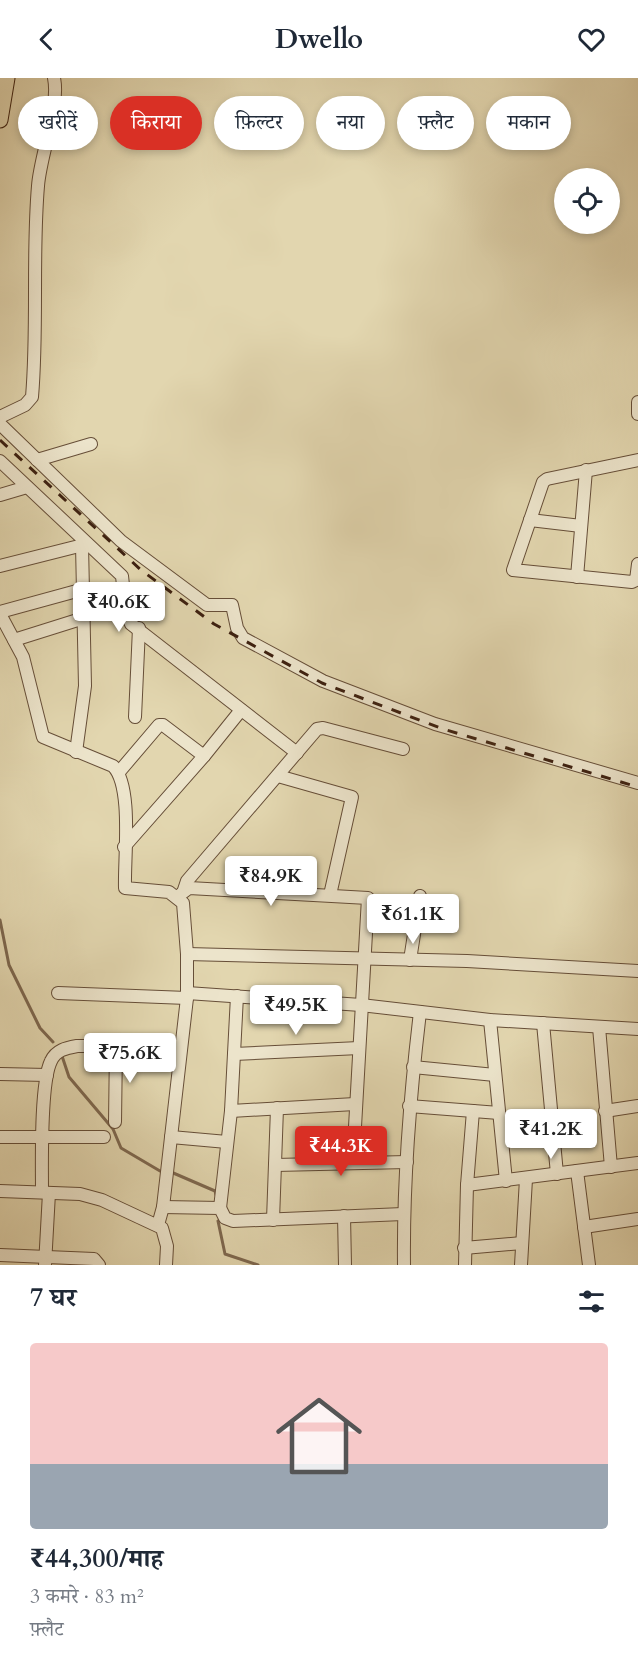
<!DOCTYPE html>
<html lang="hi">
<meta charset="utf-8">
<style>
:root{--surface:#fff;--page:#f2f2f3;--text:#1f2937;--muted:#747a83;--line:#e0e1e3;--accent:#d93025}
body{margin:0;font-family:Cardo,"Noto Serif Devanagari",serif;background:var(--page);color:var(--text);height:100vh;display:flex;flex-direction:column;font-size:22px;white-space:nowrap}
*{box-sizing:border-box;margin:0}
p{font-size:20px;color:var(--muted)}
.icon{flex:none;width:33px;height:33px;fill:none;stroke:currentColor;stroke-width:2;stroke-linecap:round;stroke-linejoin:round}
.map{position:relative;height:1187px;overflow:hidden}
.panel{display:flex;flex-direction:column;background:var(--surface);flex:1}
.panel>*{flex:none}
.banner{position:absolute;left:18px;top:18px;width:603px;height:54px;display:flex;gap:12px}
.tools{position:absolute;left:554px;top:90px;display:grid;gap:12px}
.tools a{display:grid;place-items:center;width:66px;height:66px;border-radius:50%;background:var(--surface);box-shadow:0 3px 9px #0003;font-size:30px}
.price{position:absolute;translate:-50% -51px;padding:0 14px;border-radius:6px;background:#fff;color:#222;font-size:20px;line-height:39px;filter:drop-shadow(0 2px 3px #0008)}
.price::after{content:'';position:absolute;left:50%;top:36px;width:18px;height:14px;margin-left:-9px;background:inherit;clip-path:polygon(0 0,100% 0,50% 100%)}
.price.selected{background:var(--accent);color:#fff}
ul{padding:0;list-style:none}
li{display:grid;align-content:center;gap:12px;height:318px;padding:0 30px}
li+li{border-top:2px solid var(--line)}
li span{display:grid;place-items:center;height:186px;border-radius:6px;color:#555}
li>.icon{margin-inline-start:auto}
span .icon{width:108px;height:108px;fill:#fffc;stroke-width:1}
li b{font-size:26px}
h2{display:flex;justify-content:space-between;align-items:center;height:72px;padding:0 30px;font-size:26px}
.chip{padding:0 21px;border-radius:27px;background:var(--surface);box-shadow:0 3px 9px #0003;font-size:21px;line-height:54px}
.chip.selected{background:var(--accent);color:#fff}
header{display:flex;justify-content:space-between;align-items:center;height:78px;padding:0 30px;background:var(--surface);font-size:27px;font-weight:700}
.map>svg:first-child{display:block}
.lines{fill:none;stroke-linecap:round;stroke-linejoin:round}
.stream{stroke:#7e684f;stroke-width:3}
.minor-casing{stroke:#664e38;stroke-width:14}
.major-casing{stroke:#3d2010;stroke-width:17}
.minor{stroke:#ece4cb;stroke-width:12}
.major{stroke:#e2d6af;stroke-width:15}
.rail{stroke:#3d2010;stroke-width:3;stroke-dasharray:10 10;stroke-linecap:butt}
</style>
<header><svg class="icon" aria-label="back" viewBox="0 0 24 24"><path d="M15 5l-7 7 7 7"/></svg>Dwello<svg class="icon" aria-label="heart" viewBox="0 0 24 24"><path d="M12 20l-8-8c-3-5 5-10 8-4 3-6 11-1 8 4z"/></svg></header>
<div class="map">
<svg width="638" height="1187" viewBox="0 0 638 1187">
<rect width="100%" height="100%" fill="#e2d6af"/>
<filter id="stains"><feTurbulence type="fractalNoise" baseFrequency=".00333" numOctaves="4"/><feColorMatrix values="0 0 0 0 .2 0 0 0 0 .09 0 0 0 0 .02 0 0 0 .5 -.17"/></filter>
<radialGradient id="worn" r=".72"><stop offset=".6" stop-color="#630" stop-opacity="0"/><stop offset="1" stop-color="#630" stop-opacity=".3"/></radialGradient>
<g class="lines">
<g class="stream">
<polyline points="0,842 9,887 40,950 53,964"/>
<polyline points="62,978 69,999 113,1051 121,1070 160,1093"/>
<polyline points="171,1094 215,1113 216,1117"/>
<polyline points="218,1143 225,1176 258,1187"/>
</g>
<g class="minor-casing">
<g id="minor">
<polyline points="638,324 638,336"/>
<path d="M0,339L25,327L32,319C38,249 32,178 38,108C40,78 60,28 54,0"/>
<polyline points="0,346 121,463 207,527 232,527 237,550 243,560 323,603 435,646 638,705"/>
<polyline points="37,382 91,366"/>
<polyline points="638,382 547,401 543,404 513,492 632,504 636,502 638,486"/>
<polyline points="0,383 122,498 126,535 131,546 297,675"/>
<polyline points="0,417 27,409"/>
<polyline points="530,442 581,448"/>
<polyline points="0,488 87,466"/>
<polyline points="577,499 586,392"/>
<polyline points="0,534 84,511"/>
<path d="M0,536L23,579L43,659L113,688C133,708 124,780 125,810L169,814L183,825L187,876V920L163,1129L158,1147"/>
<polyline points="14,562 84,540"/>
<polyline points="135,639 139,550"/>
<polyline points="76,674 85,608 82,467"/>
<polyline points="204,678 241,632"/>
<polyline points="119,694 159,647 163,647 204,678 124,769"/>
<polyline points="278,698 352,719 330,817"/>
<polyline points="184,812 187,803 317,651 323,650 403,671"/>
<polyline points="177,819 189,810 368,820 353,1084"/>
<polyline points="187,876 467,883 638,893"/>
<polyline points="410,882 420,818"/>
<polyline points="58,915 187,920"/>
<polyline points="187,915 361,927 490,942 638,951"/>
<polyline points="490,942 506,1103"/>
<polyline points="543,945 557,1096"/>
<polyline points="599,949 611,1089"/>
<polyline points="234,976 359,970"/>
<polyline points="413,989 495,997"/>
<polyline points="0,996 47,997"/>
<polyline points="409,1028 499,1035"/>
<polyline points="231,1033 355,1026"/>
<polyline points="605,1033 638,1028"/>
<polyline points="115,1044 116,968"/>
<polyline points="0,1059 104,1059"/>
<polyline points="171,1059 227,1064"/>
<polyline points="275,1087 407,1084"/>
<polyline points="577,1093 589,1187"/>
<polyline points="467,1107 638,1085"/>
<polyline points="0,1113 80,1116 102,1122 162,1150 167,1168 166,1187"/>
<path d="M42,1114C42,1086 40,1005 51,983C56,972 66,970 77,968H181"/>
<polyline points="163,1129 220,1130 225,1140 233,1143 403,1136"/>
<polyline points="220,1130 231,1033 237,918"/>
<polyline points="344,1138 345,1187"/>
<polyline points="273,1142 277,1030"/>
<polyline points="584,1149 638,1141"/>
<polyline points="464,1170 522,1165"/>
<polyline points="0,1177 94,1181 99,1187"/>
<polyline points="45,1187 49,1115"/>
<path d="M404,1187C403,1102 410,1018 420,934"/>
<polyline points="465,1187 467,1107 473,1033"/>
<polyline points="521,1187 526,1101"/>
</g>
</g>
<g class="major-casing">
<polyline id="major" points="0,42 7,0"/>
</g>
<use href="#minor" class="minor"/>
<use href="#major" class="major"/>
<polyline class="rail" points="0,362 141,492 214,546 322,605 443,651 638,709"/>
</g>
<rect width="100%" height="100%" filter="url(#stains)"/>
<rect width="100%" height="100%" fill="url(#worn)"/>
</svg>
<div class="tools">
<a><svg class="icon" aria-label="locate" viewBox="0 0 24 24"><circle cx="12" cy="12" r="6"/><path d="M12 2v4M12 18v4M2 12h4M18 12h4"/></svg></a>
</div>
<b class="price" style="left:119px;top:555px">₹40.6K</b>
<b class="price" style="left:271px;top:829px">₹84.9K</b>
<b class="price" style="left:413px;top:867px">₹61.1K</b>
<b class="price" style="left:296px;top:958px">₹49.5K</b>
<b class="price" style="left:130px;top:1006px">₹75.6K</b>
<b class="price" style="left:551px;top:1082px">₹41.2K</b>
<b class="price selected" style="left:341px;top:1099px">₹44.3K</b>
<div class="banner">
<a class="chip">खरीदें</a>
<a class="chip selected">किराया</a>
<a class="chip">फ़िल्टर</a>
<a class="chip">नया</a>
<a class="chip">फ़्लैट</a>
<a class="chip">मकान</a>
</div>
</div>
<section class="panel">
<h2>7 घर<svg class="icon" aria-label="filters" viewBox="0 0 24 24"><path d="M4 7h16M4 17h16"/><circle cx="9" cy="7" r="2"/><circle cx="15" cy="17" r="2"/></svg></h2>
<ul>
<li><span style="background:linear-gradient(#f6c9c9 65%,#9aa5b1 0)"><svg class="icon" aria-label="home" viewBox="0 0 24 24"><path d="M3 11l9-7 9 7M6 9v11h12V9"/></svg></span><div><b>₹44,300/माह</b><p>3 कमरे · 83 m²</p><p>फ़्लैट</p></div></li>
</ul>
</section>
